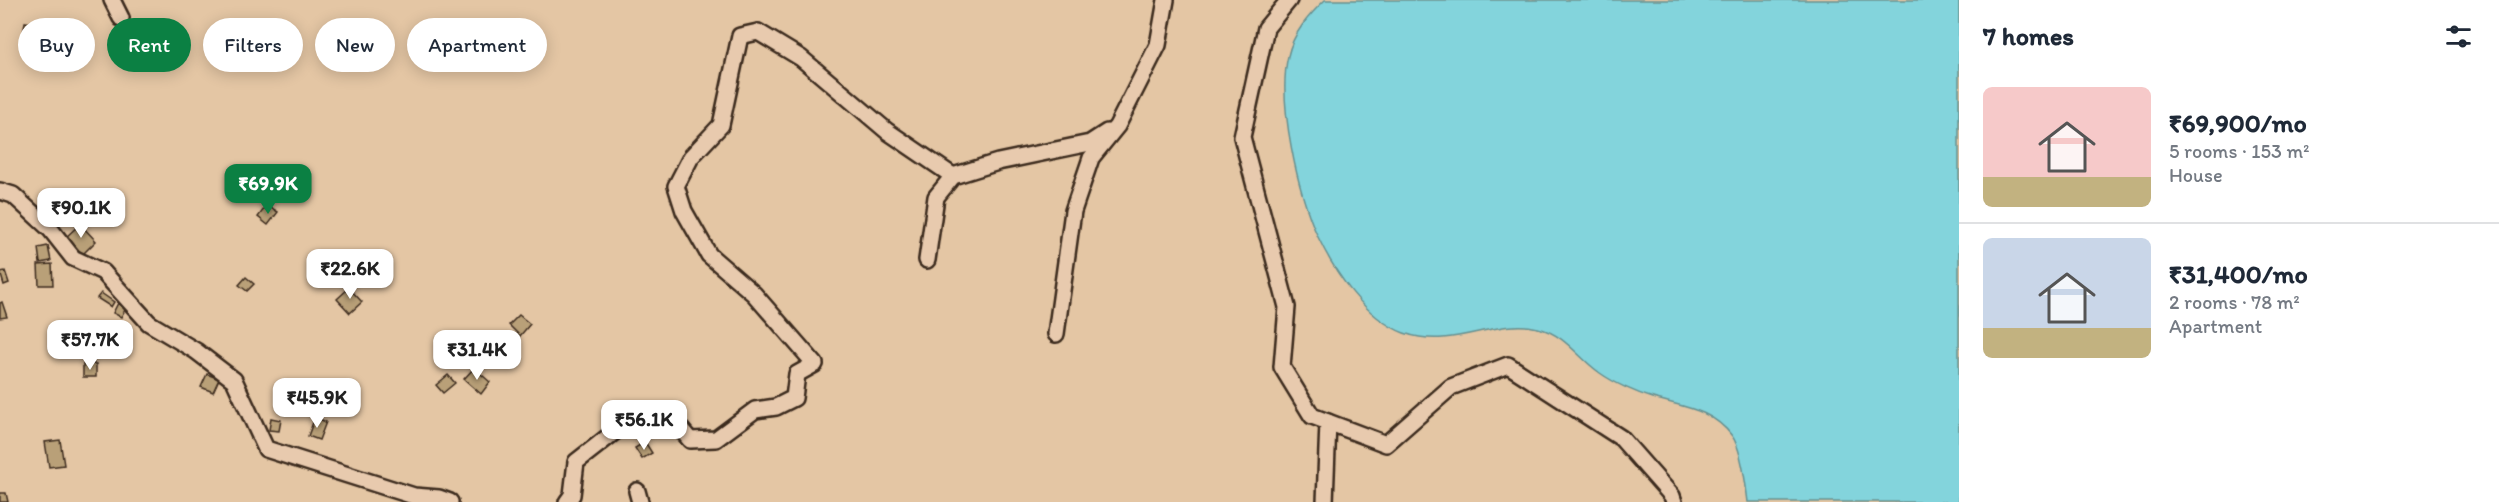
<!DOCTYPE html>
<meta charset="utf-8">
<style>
:root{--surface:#fff;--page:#f2f2f3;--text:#1f2937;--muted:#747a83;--line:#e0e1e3;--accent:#0b8043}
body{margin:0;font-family:Itim,sans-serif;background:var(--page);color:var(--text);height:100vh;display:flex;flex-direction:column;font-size:22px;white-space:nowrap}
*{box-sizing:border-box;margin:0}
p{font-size:20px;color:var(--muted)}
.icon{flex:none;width:33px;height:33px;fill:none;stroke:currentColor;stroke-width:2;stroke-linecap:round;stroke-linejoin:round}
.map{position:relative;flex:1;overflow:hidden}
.sheet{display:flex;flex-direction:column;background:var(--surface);width:540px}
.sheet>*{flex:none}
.guide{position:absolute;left:18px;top:18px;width:570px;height:54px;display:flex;gap:12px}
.price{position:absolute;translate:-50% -51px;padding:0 14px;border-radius:12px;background:#fff;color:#222;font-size:20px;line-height:39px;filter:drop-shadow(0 2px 3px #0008)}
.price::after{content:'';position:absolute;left:50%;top:36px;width:18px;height:14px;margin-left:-9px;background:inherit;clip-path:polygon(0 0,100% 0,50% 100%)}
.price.selected{background:var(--accent);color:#fff}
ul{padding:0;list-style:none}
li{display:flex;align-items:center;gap:18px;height:150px;padding:0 24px}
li+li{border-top:2px solid var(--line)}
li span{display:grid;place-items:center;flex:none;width:168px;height:120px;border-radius:9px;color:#555}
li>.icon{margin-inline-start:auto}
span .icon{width:72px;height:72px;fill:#fffc;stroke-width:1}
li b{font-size:26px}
h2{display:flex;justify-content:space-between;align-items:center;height:72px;padding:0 24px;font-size:26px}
.tag{padding:0 21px;border-radius:27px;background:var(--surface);box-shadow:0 3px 15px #0003;font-size:21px;line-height:54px}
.tag.selected{background:var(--accent);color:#fff}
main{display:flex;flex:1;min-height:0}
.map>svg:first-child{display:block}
.water{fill:#83d4dc;stroke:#669090;stroke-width:1.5}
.building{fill:#b9a078;stroke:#3b2a1e;stroke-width:1.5}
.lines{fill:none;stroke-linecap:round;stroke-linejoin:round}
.street-casing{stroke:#3b2a1e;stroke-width:20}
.street{stroke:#e8caae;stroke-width:15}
</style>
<main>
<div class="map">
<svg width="1959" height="502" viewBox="0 0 1959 502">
<rect width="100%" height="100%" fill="#e4c6a4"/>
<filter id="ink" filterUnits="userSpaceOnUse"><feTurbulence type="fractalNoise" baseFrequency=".0167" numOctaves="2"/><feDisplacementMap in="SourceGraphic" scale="12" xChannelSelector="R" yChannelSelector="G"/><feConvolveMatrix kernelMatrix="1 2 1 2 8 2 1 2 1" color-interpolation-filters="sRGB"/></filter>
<g filter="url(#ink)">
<path class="water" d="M1325,0H1959V502H1748C1746,486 1742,449 1732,436C1712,409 1683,407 1653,398C1636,393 1614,383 1600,373C1578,358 1566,335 1538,328C1495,317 1454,351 1404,333C1365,318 1335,273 1318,237C1298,194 1277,102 1288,56C1293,33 1309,15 1325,0Z"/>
<g class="building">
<polygon points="25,22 39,24 36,45 22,43"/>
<polygon points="267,205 278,212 268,225 258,217"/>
<polygon points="80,224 96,241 83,254 65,238"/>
<polygon points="48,246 51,261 40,263 38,248"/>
<polygon points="52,264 53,285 39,285 38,265"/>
<polygon points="5,271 9,283 4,285 0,272"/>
<polygon points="246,277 254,284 247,291 239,285"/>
<polygon points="349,288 362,302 350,313 337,299"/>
<polygon points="101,293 114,302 111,307 97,298"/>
<polygon points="2,302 7,317 0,318 0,303"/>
<polygon points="118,303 126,308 121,317 113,313"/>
<polygon points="519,315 530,324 520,336 509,325"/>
<rect x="83" y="364" width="13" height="13"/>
<polygon points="474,368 490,382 481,394 464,379"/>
<polygon points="207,374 219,379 213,392 201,387"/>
<polygon points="448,375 455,383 443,393 436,385"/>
<polygon points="315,417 326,422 319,440 308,436"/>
<polygon points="271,418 281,420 279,431 269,430"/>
<polygon points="60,440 64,465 49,467 45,442"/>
<polygon points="645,442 652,453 642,459 635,448"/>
<polygon points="0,493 6,493 8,502 0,502"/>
</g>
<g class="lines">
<g class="street-casing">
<g id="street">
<polyline points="112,0 121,18"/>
<polyline points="1289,0 1266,28 1242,137 1287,307 1282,367 1312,416 1386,444 1451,387 1508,365 1621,438 1672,496 1674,502"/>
<polyline points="0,191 13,195 51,230 73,258 103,272 149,323 196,351 234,380 266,449 414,496 439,498 450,502"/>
<polyline points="927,260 936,197 953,176 998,162 1090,143 1107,132"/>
<polyline points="1056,334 1073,211 1091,158 1117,126 1158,45 1166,0"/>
<polyline points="637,491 640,502"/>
<polyline points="567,502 572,495 576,462 622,426 671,417 690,440 716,439 755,410 776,407 794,398 797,374 815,364 754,294 709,255 684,211 676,186 691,157 721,125 740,36 758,32 801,58 887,131 953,176"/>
<polyline points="1325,502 1328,422"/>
</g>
</g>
<use href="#street" class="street"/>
</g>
</g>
</svg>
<b class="price selected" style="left:268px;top:215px">₹69.9K</b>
<b class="price" style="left:81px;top:239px">₹90.1K</b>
<b class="price" style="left:350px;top:300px">₹22.6K</b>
<b class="price" style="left:90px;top:371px">₹57.7K</b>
<b class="price" style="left:477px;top:381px">₹31.4K</b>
<b class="price" style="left:317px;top:429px">₹45.9K</b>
<b class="price" style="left:644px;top:451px">₹56.1K</b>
<div class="guide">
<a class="tag">Buy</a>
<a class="tag selected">Rent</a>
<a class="tag">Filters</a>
<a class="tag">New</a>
<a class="tag">Apartment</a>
</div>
</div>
<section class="sheet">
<h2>7 homes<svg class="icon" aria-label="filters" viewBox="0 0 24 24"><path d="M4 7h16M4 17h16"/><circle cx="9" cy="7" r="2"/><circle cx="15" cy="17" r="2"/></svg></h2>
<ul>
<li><span style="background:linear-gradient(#f6c9c9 75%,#c2b280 0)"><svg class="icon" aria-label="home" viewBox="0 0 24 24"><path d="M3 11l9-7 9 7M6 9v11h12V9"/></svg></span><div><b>₹69,900/mo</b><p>5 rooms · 153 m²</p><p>House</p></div></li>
<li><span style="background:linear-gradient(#c9d6e8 75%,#c2b280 0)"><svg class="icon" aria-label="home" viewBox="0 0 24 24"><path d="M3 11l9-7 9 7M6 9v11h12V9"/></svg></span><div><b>₹31,400/mo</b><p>2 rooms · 78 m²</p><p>Apartment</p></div></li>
</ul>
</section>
</main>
